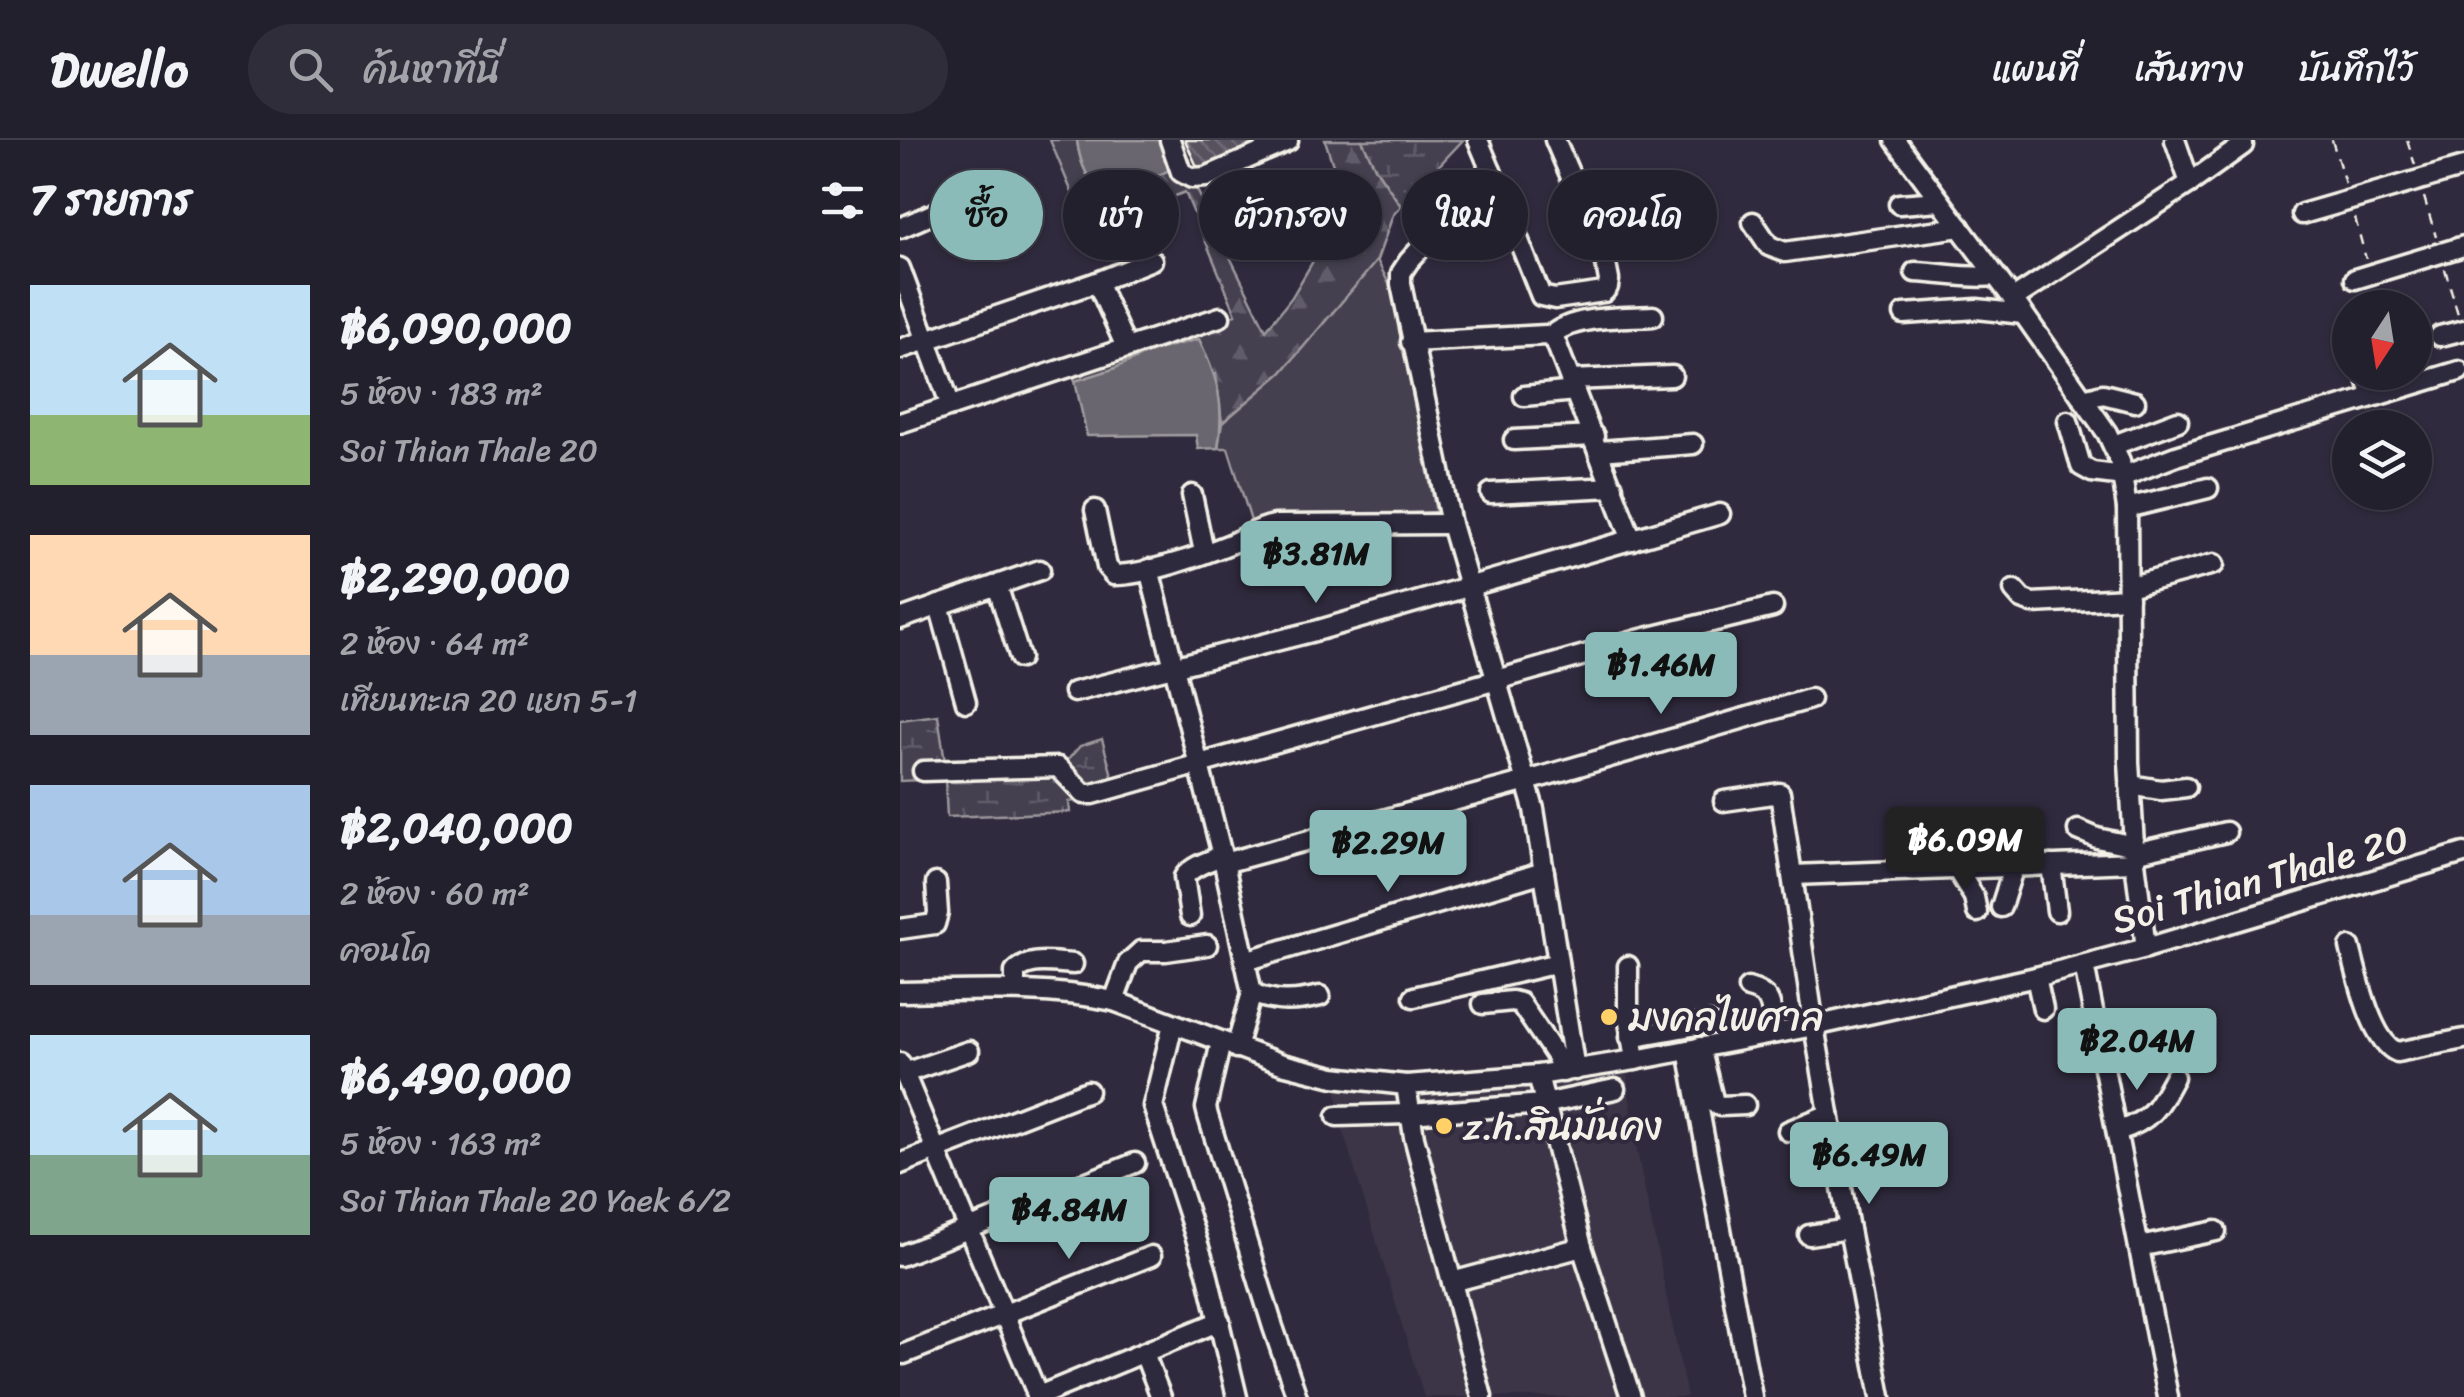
<!DOCTYPE html>
<html lang="th">
<meta charset="utf-8">
<style>
:root{--surface:#23202e;--page:#2f2d3a;--text:#f1f3f6;--muted:#a3a3aa;--line:#403e4a;--accent:#8bbbb9}
body{margin:0;font-family:Sriracha,"Playpen Sans Thai",sans-serif;background:var(--page);color:var(--text);height:100vh;display:flex;flex-direction:column;font-size:38px;white-space:nowrap}
*{box-sizing:border-box;margin:0}
p{font-size:32px;color:var(--muted)}
.icon{flex:none;width:55px;height:55px;fill:none;stroke:currentColor;stroke-width:2;stroke-linecap:round;stroke-linejoin:round}
.map{position:relative;flex:1;overflow:hidden}
.drawer{display:flex;flex-direction:column;background:var(--surface);width:900px}
.drawer>*{flex:none}
.banner{position:absolute;left:30px;top:30px;width:950px;height:90px;display:flex;gap:20px}
.needle{width:65px;rotate:192deg}
.controls{position:absolute;left:1432px;top:150px;display:grid;gap:20px}
.controls a{display:grid;place-items:center;width:100px;height:100px;border-radius:50%;background:var(--surface);box-shadow:0 2px 8px #0004,0 0 0 2px var(--line);font-size:50px}
.price{position:absolute;translate:-50% -85px;padding:0 22px;border-radius:10px;background:var(--accent);color:#111;font-size:32px;line-height:65px;filter:drop-shadow(0 2px 5px #0008)}
.price::after{content:'';position:absolute;left:50%;top:60px;width:30px;height:22px;margin-left:-15px;background:inherit;clip-path:polygon(0 0,100% 0,50% 100%)}
.price.selected{background:#222;color:#fff}
ul{padding:0;list-style:none}
li{display:flex;align-items:center;gap:30px;height:250px;padding:0 30px}
li span{display:grid;place-items:center;flex:none;width:280px;height:200px;border-radius:0px;color:#555}
li>.icon{margin-inline-start:auto}
span .icon{width:120px;height:120px;fill:#fffc;stroke-width:1}
li b{font-size:42px}
h2{display:flex;justify-content:space-between;align-items:center;height:120px;padding:0 30px;font-size:42px}
.pill{padding:0 35px;border-radius:45px;background:var(--surface);box-shadow:0 2px 8px #0004,0 0 0 2px var(--line);font-size:35px;line-height:90px}
.pill.selected{background:var(--accent);color:#111}
header{display:flex;align-items:center;gap:60px;box-sizing:border-box;height:140px;padding:0 50px;background:var(--surface);border-bottom:2px solid var(--line)}
header strong{font-size:48px}
nav{display:flex;gap:55px;margin-inline-start:auto;font-size:35px}
.search{width:700px;height:90px;background:var(--page);display:flex;align-items:center;gap:25px;box-sizing:border-box;padding:0 35px;border-radius:55px;color:var(--muted);font-size:38px}
main{display:flex;flex:1;min-height:0}
.map>svg:first-child{display:block}
.built{fill:#3b3647}
.green{fill:#454050;stroke:#9c989c;stroke-width:2.5}
.forest{fill:url(#forest-firs);stroke:#9c989c;stroke-width:2.5}
.wetland{fill:url(#wetland-marsh);stroke:#9c989c;stroke-width:2.5}
.water{fill:#6a6670;stroke:#a19ea0;stroke-width:2.5}
.building{fill:url(#building-back-hatch);stroke:#f4f1e8;stroke-width:2.5}
.lines{fill:none;stroke-linecap:round;stroke-linejoin:round}
.minor-casing{stroke:#f4f1e8;stroke-width:25}
.path{stroke:#f4f1e8;stroke-width:2.5;stroke-dasharray:10 8;stroke-linecap:butt}
.minor{stroke:#2f2a3d;stroke-width:18}
.poi-dot{fill:#ffd166;stroke:#2f2a3d;stroke-width:4}
.labels{text-anchor:middle;stroke-width:8;stroke-linejoin:round;paint-order:stroke}
.street-label{font-size:38px;fill:#f4f1e8;stroke:#2f2a3d}
.poi-label{font-size:38px;fill:#f4f1e8;stroke:#2f2a3d;text-anchor:start}
</style>
<header>
<strong>Dwello</strong>
<div class="search"><svg class="icon" aria-label="search" viewBox="0 0 24 24"><circle cx="10" cy="10" r="6"/><path d="M15 15l6 6"/></svg>ค้นหาที่นี่</div>
<nav><a>แผนที่</a><a>เส้นทาง</a><a>บันทึกไว้</a></nav>
</header>
<main>
<section class="drawer">
<h2>7 รายการ<svg class="icon" aria-label="filters" viewBox="0 0 24 24"><path d="M4 7h16M4 17h16"/><circle cx="9" cy="7" r="2"/><circle cx="15" cy="17" r="2"/></svg></h2>
<ul>
<li><span style="background:linear-gradient(#bfe0f5 65%,#8fb573 0)"><svg class="icon" aria-label="home" viewBox="0 0 24 24"><path d="M3 11l9-7 9 7M6 9v11h12V9"/></svg></span><div><b>฿6,090,000</b><p>5 ห้อง · 183 m²</p><p>Soi Thian Thale 20</p></div></li>
<li><span style="background:linear-gradient(#ffd9b3 60%,#9aa5b1 0)"><svg class="icon" aria-label="home" viewBox="0 0 24 24"><path d="M3 11l9-7 9 7M6 9v11h12V9"/></svg></span><div><b>฿2,290,000</b><p>2 ห้อง · 64 m²</p><p>เทียนทะเล 20 แยก 5-1</p></div></li>
<li><span style="background:linear-gradient(#a9c7e8 65%,#9aa5b1 0)"><svg class="icon" aria-label="home" viewBox="0 0 24 24"><path d="M3 11l9-7 9 7M6 9v11h12V9"/></svg></span><div><b>฿2,040,000</b><p>2 ห้อง · 60 m²</p><p>คอนโด</p></div></li>
<li><span style="background:linear-gradient(#bfe0f5 60%,#7fa58c 0)"><svg class="icon" aria-label="home" viewBox="0 0 24 24"><path d="M3 11l9-7 9 7M6 9v11h12V9"/></svg></span><div><b>฿6,490,000</b><p>5 ห้อง · 163 m²</p><p>Soi Thian Thale 20 Yaek 6/2</p></div></li>
</ul>
</section>
<div class="map">
<svg width="1564" height="1257" viewBox="0 0 1564 1257">
<defs>
<pattern id="forest-firs" width="22" height="20" patternUnits="userSpaceOnUse" patternTransform="scale(2.5)"><rect width="22" height="20" fill="#454050"/><path d="M5 1l3.5 6h-7zM16 11l3.5 6h-7z" fill="#605c69"/></pattern>
<pattern id="wetland-marsh" width="20" height="14" patternUnits="userSpaceOnUse" patternTransform="scale(2.5)"><rect width="20" height="14" fill="#454050"/><path d="M1 5h8M5 5V1M11 12h8M15 12V8" fill="none" stroke="#605c69"/></pattern>
<pattern id="building-back-hatch" width="6" height="6" patternUnits="userSpaceOnUse" patternTransform="scale(2.5)"><rect width="6" height="6" fill="#56525f"/><path d="M-1 5l2 2M0 0l6 6M5-1l2 2" fill="none" stroke="#6f6b76"/></pattern>
</defs>
<rect width="100%" height="100%" fill="#2f2a3d"/>
<filter id="ink" filterUnits="userSpaceOnUse"><feTurbulence type="fractalNoise" baseFrequency=".01" numOctaves="2"/><feDisplacementMap in="SourceGraphic" scale="20" xChannelSelector="R" yChannelSelector="G"/><feConvolveMatrix kernelMatrix="1 2 1 2 8 2 1 2 1" color-interpolation-filters="sRGB"/></filter>
<g filter="url(#ink)">
<polygon class="built" points="726,927 736,1006 787,1257 524,1257 442,988 436,947 452,950 583,944"/>
<g class="green">
<path d="M150,0H177C180,26 189,44 210,59L198,68L197,87L188,91Z"/>
<polygon points="477,120 491,148 536,372 351,381 328,308 318,308 322,283 381,233"/>
</g>
<polygon class="forest" points="425,0 462,0 476,29 501,66 493,75 477,120 463,137 381,233 322,283 316,234 213,230 175,241 172,232 336,174 285,52 197,87 198,68 240,43 271,29 297,50 366,190 392,157 430,92 447,69"/>
<g class="wetland">
<polygon points="462,0 563,0 501,66 476,29"/>
<polygon points="38,575 47,636 165,623 180,606 202,599 213,639 182,645 185,659 169,662 170,672 47,677 45,639 0,641 0,580"/>
</g>
<g class="water">
<path d="M177,0H263L271,29L210,59C189,44 180,26 177,0Z"/>
<path d="M299,199C318,239 325,264 318,308L298,309L296,295L187,296L175,241L213,229L252,211Z"/>
</g>
<polygon class="building" points="285,0 367,0 298,29"/>
<g class="lines">
<g class="minor-casing">
<g id="minor">
<polyline points="270,0 281,32 292,38 306,37 388,1"/>
<polyline points="578,0 591,31 509,121 501,133 501,144 551,384 634,669 675,930"/>
<polyline points="995,0 1113,159 1207,293 1220,321 1227,368 1229,622 1235,722 1246,808"/>
<polyline points="1275,0 1290,43"/>
<polyline points="591,31 641,156 655,159 704,152 708,147 709,140 704,114 655,0"/>
<polyline points="999,64 1040,61"/>
<polyline points="1402,74 1564,27"/>
<polyline points="853,82 869,106 885,112 1060,87"/>
<polyline points="0,88 76,55"/>
<polyline points="0,128 51,266"/>
<path d="M1015,132C1042,133 1069,139 1095,136"/>
<polyline points="1455,139 1564,106"/>
<polyline points="197,142 226,207"/>
<polyline points="1113,159 1290,43 1343,5"/>
<polyline points="1004,174 1077,169 1123,174"/>
<path d="M651,196C672,175 724,178 753,176"/>
<polyline points="1540,196 1564,190"/>
<polyline points="511,202 646,195 655,200 732,400"/>
<polyline points="0,209 197,142 252,120"/>
<polyline points="1465,232 1472,255"/>
<polyline points="670,240 772,236"/>
<polyline points="624,256 675,251"/>
<polyline points="1183,259 1203,254 1235,262"/>
<polyline points="1168,281 1181,326 1192,332 1224,336 1276,316 1559,231"/>
<polyline points="0,283 320,177"/>
<polyline points="614,300 694,296"/>
<polyline points="1214,305 1278,281"/>
<polyline points="699,311 793,304"/>
<polyline points="591,353 713,347"/>
<polyline points="292,355 304,412"/>
<polyline points="1227,368 1308,348"/>
<path d="M195,370L207,427L214,435C245,435 300,416 330,404C345,398 357,388 374,385L551,384"/>
<polyline points="249,429 324,723 352,853 336,908"/>
<polyline points="97,445 120,518"/>
<polyline points="1228,447 1314,424"/>
<polyline points="1114,450 1122,459 1132,463 1228,458"/>
<polyline points="39,465 66,562"/>
<polyline points="0,479 140,430"/>
<polyline points="174,552 419,490 820,374"/>
<polyline points="23,631 158,627 184,654 193,654 738,500 873,467"/>
<polyline points="1230,645 1261,650 1286,647"/>
<polyline points="824,661 880,653 914,886 949,1089 981,1257"/>
<polyline points="1178,690 1197,698 1234,706"/>
<polyline points="1234,713 1326,692"/>
<polyline points="324,723 627,641 910,559"/>
<polyline points="1151,725 1157,771"/>
<polyline points="1057,729 1074,757 1077,772"/>
<polyline points="893,735 1235,722"/>
<polyline points="1101,767 1114,726"/>
<path d="M290,776L284,737C292,726 309,721 321,716"/>
<polyline points="0,789 35,784 38,773 36,743"/>
<path d="M1450,807C1457,834 1471,901 1497,912L1564,899"/>
<polyline points="345,821 644,732"/>
<polyline points="1184,825 1268,1257"/>
<polyline points="728,826 728,875 735,920"/>
<polyline points="1136,837 1143,869"/>
<path d="M848,848C875,855 870,868 875,893"/>
<path d="M115,850V832C130,817 153,823 173,824"/>
<path d="M0,852C71,851 144,846 214,861L382,924L434,937L506,945L638,935L735,920L914,886L1136,837L1246,808L1564,713"/>
<path d="M352,853C375,863 396,862 420,856"/>
<polyline points="514,857 658,823"/>
<polyline points="214,861 228,823 241,811 266,811 307,805"/>
<polyline points="583,864 612,861 620,863 656,916 663,932"/>
<polyline points="273,884 253,966 307,1132 337,1257"/>
<polyline points="730,897 809,883"/>
<polyline points="321,902 306,968 308,976 373,1187 397,1257"/>
<polyline points="800,907 814,963 820,966 845,965"/>
<polyline points="788,910 852,1257"/>
<polyline points="0,923 138,1256"/>
<polyline points="4,933 69,911"/>
<polyline points="638,935 682,1107 731,1257"/>
<polyline points="506,945 514,997 582,1257"/>
<polyline points="437,976 509,974 644,964 715,949"/>
<polyline points="888,991 929,974"/>
<path d="M1218,991C1251,981 1258,967 1274,937"/>
<polyline points="0,1024 188,951"/>
<polyline points="909,1095 949,1089"/>
<polyline points="1239,1107 1316,1091"/>
<polyline points="0,1116 235,1023"/>
<polyline points="552,1142 682,1107"/>
<polyline points="244,1213 261,1257"/>
<polyline points="4,1214 251,1116"/>
<polyline points="136,1257 320,1181"/>
</g>
</g>
<g class="path">
<polyline points="1432,0 1446,47"/>
<polyline points="1507,0 1515,25"/>
<polyline points="1524,57 1536,97"/>
<polyline points="1455,78 1466,119"/>
<polyline points="1545,129 1558,174"/>
</g>
<use href="#minor" class="minor"/>
</g>
</g>
<g class="poi-dot">
<circle cx="709" cy="877" r="10"/>
<circle cx="544" cy="986" r="10"/>
</g>
<g class="labels">
<g class="street-label">
<text transform="translate(1360 739) rotate(-16)" y="13">Soi Thian Thale 20</text>
</g>
<g class="poi-label">
<text x="729" y="890">มงคลไพศาล</text>
<text x="564" y="999">z.h.สินมั่นคง</text>
</g>
</g>
</svg>
<div class="controls">
<a><svg class="needle" viewBox="-14 -14 28 28"><path d="M0-13l5 13h-10z" fill="#e53935"/><path d="M0 13l5-13h-10z" fill="#a3a3aa"/></svg></a>
<a><svg class="icon" aria-label="layers" viewBox="0 0 24 24"><path d="M12 4l9 5-9 5-9-5zM3 14l9 5 9-5"/></svg></a>
</div>
<b class="price" style="left:416px;top:466px">฿3.81M</b>
<b class="price" style="left:761px;top:577px">฿1.46M</b>
<b class="price selected" style="left:1065px;top:752px">฿6.09M</b>
<b class="price" style="left:488px;top:755px">฿2.29M</b>
<b class="price" style="left:1237px;top:953px">฿2.04M</b>
<b class="price" style="left:969px;top:1067px">฿6.49M</b>
<b class="price" style="left:169px;top:1122px">฿4.84M</b>
<div class="banner">
<a class="pill selected">ซื้อ</a>
<a class="pill">เช่า</a>
<a class="pill">ตัวกรอง</a>
<a class="pill">ใหม่</a>
<a class="pill">คอนโด</a>
</div>
</div>
</main>
